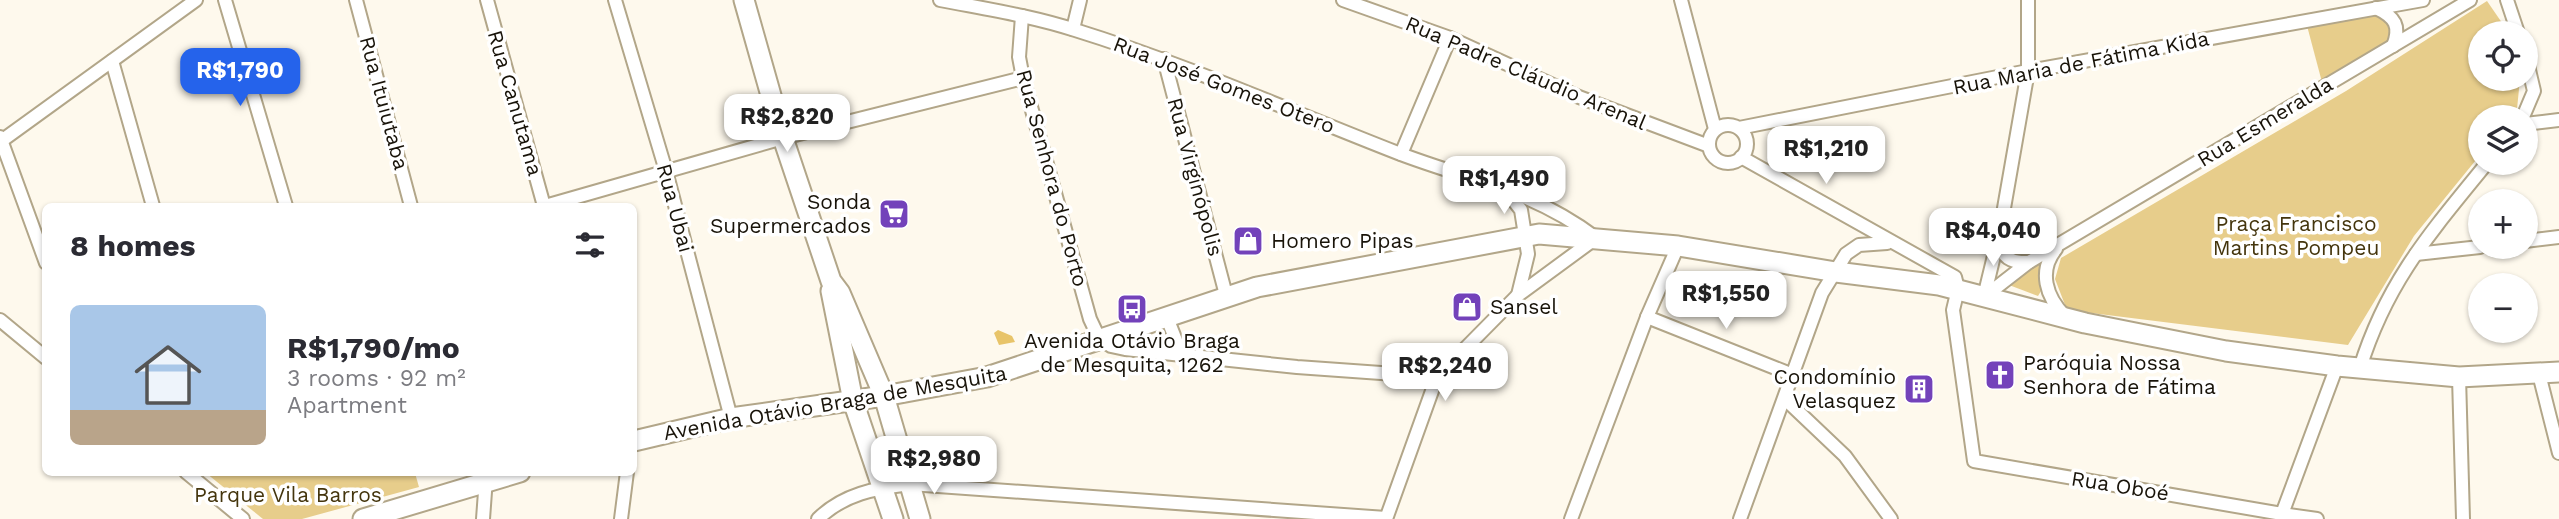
<!DOCTYPE html>
<meta charset="utf-8">
<style>
:root{--surface:#fff;--page:#f7f7f7;--text:#2b2b33;--muted:#7c7c81;--accent:#2563eb}
body{margin:0;font-family:"Work Sans",sans-serif;background:var(--page);color:var(--text);height:100vh;display:flex;flex-direction:column;font-size:26px;white-space:nowrap}
*{box-sizing:border-box;margin:0}
p{font-size:23px;color:var(--muted)}
.icon{flex:none;width:38px;height:38px;fill:none;stroke:currentColor;stroke-width:2;stroke-linecap:round;stroke-linejoin:round}
.map{position:relative;flex:1;overflow:hidden}
.panel{position:absolute;left:42px;top:203px;width:595px;height:273px;display:flex;flex-direction:column;background:var(--surface);border-radius:10px;box-shadow:0 2px 5px #0004}
.panel>*{flex:none}
.tools{position:absolute;left:2468px;top:21px;display:grid;gap:14px}
.tools a{display:grid;place-items:center;width:70px;height:70px;border-radius:50%;background:var(--surface);box-shadow:0 2px 5px #0004;font-size:35px}
.price{position:absolute;translate:-50% -60px;padding:0 16px;border-radius:14px;background:#fff;color:#222;font-size:23px;line-height:46px;filter:drop-shadow(0 2px 4px #0008)}
.price::after{content:'';position:absolute;left:50%;top:42px;width:21px;height:16px;margin-left:-10px;background:inherit;clip-path:polygon(0 0,100% 0,50% 100%)}
.price.selected{background:var(--accent);color:#fff}
ul{padding:0;list-style:none}
li{display:flex;align-items:center;gap:21px;height:175px;padding:0 28px}
li span{display:grid;place-items:center;flex:none;width:196px;height:140px;border-radius:10px;color:#555}
li>.icon{margin-inline-start:auto}
span .icon{width:84px;height:84px;fill:#fffc;stroke-width:1}
li b{font-size:30px}
h2{display:flex;justify-content:space-between;align-items:center;height:84px;padding:0 28px;font-size:30px}
.map>svg:first-child{display:block}
.green{fill:#e7cd8b}
.water{fill:#e8c469}
.lines{fill:none;stroke-linecap:round;stroke-linejoin:round}
.street-casing{stroke:#b2a689;stroke-width:16}
.secondary-casing{stroke:#b2a689;stroke-width:23}
.street{stroke:#fff;stroke-width:12}
.secondary{stroke:#fff;stroke-width:19}
.labels{text-anchor:middle;stroke-width:7;stroke-linejoin:round;paint-order:stroke}
.street-label{font-size:21px;fill:#181309;stroke:#fff}
.poi-label{font-size:21px;fill:#181309;stroke:#fff;text-anchor:start}
.park-label{font-size:21px;fill:#44350d;stroke:#fff}
</style>
<div class="map">
<svg width="2559" height="519" viewBox="0 0 2559 519">
<rect width="100%" height="100%" fill="#fef9ed"/>
<g class="green">
<polygon points="2487,1 2509,33 2480,33 2480,79 2520,79 2517,109 2510,117 2480,117 2480,155 2414,236 2348,345 2067,310 2055,279 2061,258 2346,91"/>
<polygon points="2386,14 2392,19 2390,43 2323,86 2306,22"/>
<polygon points="2042,259 2041,291 2038,296 2009,285"/>
<polygon points="206,473 415,473 419,487 302,519 263,519"/>
</g>
<polygon class="water" points="998,330 1012,336 1015,342 999,345 994,333"/>
<g class="lines">
<g class="street-casing">
<g id="street">
<polyline points="225,0 286,206"/>
<polyline points="356,0 411,206"/>
<polyline points="487,0 544,206"/>
<polyline points="615,0 666,171 731,418"/>
<path d="M940,0C986,9 1032,16 1075,30C1185,64 1290,111 1398,153C1471,181 1531,189 1596,238L1517,296L1437,377L1386,519"/>
<polyline points="1343,0 1450,38 1579,97 1709,146"/>
<polyline points="1681,0 1715,129"/>
<polyline points="2507,0 2518,33"/>
<path d="M2376,8C2395,17 2401,26 2393,46"/>
<polyline points="1022,16 1019,57 1023,78 1090,319 1099,338 1111,346 1125,349 1297,367 1437,377"/>
<polyline points="1073,29 1080,0"/>
<polyline points="1164,59 1226,295"/>
<polyline points="112,61 153,206"/>
<polyline points="2523,117 2534,91 2525,53"/>
<polyline points="2525,124 2559,120"/>
<circle cx="1728" cy="144" r="19"/>
<polyline points="1739,128 2028,71 2423,0"/>
<polyline points="0,137 46,263"/>
<polyline points="0,142 196,0"/>
<polyline points="1401,154 1450,38"/>
<polyline points="1741,157 1955,277 1958,289 1953,310 1974,461 2282,514 2337,366"/>
<polyline points="1504,188 1521,210 1528,254 1518,295"/>
<polyline points="545,206 783,138 1023,78"/>
<path d="M1999,239C2001,258 2011,263 2029,262"/>
<polyline points="2525,241 2559,237"/>
<path d="M2056,249C2038,271 2046,297 2065,316"/>
<polyline points="2416,254 2480,247"/>
<polyline points="1984,297 2029,262 2470,0"/>
<polyline points="1984,297 2000,231 2028,71 2028,0"/>
<polyline points="1166,315 1182,356"/>
<polyline points="1647,317 1793,375"/>
<polyline points="0,320 46,358"/>
<path d="M2360,368C2387,281 2431,232 2487,163"/>
<polyline points="2539,374 2559,453"/>
<polyline points="2459,377 2463,519"/>
<polyline points="1785,399 1845,456 1891,519"/>
<polyline points="186,472 243,519"/>
<polyline points="2282,514 2317,519"/>
<polyline points="483,519 486,478"/>
<polyline points="621,519 627,472"/>
<path d="M818,519C843,494 876,488 910,484L1386,518"/>
<polyline points="1571,519 1647,317 1678,246"/>
<polyline points="1740,519 1822,293 1846,254 1859,245 1887,243"/>
</g>
</g>
<g class="secondary-casing">
<g id="secondary">
<polyline points="744,0 783,138 831,281 840,293 884,396 920,519"/>
<polyline points="831,291 853,401 893,519"/>
<polyline points="634,441 731,418 884,396 987,377 1257,287 1539,234 1678,246 1836,272 1939,285 2085,323 2226,351 2337,366 2459,377 2559,372"/>
<polyline points="363,519 520,472"/>
</g>
</g>
<use href="#street" class="street"/>
<use href="#secondary" class="secondary"/>
</g>
<defs>
<g id="supermarket-square" transform="scale(1.575)"><rect x="-9" y="-9" width="18" height="18" rx="4" fill="#7342ba" stroke="#fff"/><path d="M-6-5.5h2.5l.6 2H6L4.5 2H-2.5L-4.4-4H-6ZM-1.5 3.2a1.3 1.3 0 1 0 .1 0ZM3 3.2a1.3 1.3 0 1 0 .1 0Z" fill="#fff"/></g>
<g id="shop-square" transform="scale(1.575)"><rect x="-9" y="-9" width="18" height="18" rx="4" fill="#7342ba" stroke="#fff"/><path d="M-5-2.5h2.3a2.7 3.5 0 0 1 5.4 0H5L5.5 6h-11ZM-1.5-2.5h3a1.5 2.3 0 0 0-3 0Z" fill="#fff"/></g>
<g id="bus-square" transform="scale(1.575)"><rect x="-9" y="-9" width="18" height="18" rx="4" fill="#7342ba" stroke="#fff"/><path d="M-5-6H5V4H4V6H2V4H-2V6H-4V4H-5ZM-3.5-4V0h7V-4ZM-3.5 1.2v1.5H-2V1.2ZM2 1.2v1.5H3.5V1.2Z" fill="#fff"/></g>
<g id="church-square" transform="scale(1.575)"><rect x="-9" y="-9" width="18" height="18" rx="4" fill="#7342ba" stroke="#fff"/><path d="M-1.2-6h2.4v3.5h3.3v2.4h-3.3V6h-2.4V-.1h-3.3v-2.4h3.3Z" fill="#fff"/></g>
<g id="building-square" transform="scale(1.575)"><rect x="-9" y="-9" width="18" height="18" rx="4" fill="#7342ba" stroke="#fff"/><path d="M-4-6H4V6H1V3H-1V6H-4ZM-2.5-4.3h1.7v1.8h-1.7ZM.8-4.3h1.7v1.8H.8ZM-2.5-1h1.7V.8h-1.7ZM.8-1h1.7V.8H.8Z" fill="#fff"/></g>
</defs>
<g fill-rule="evenodd">
<use href="#supermarket-square" x="894" y="214"/>
<use href="#shop-square" x="1248" y="241"/>
<use href="#shop-square" x="1467" y="307"/>
<use href="#bus-square" x="1132" y="309"/>
<use href="#church-square" x="2000" y="375"/>
<use href="#building-square" x="1919" y="389"/>
</g>
<g class="labels">
<g class="street-label">
<text transform="translate(2081 63) rotate(-11)" y="7">Rua Maria de Fátima Kida</text>
<text transform="translate(1526 73) rotate(23)" y="7">Rua Padre Cláudio Arenal</text>
<text transform="translate(1224 85) rotate(21)" y="7">Rua José Gomes Otero</text>
<text transform="translate(384 103) rotate(75)" y="7">Rua Ituiutaba</text>
<text transform="translate(515 103) rotate(74)" y="7">Rua Canutama</text>
<text transform="translate(2265 122) rotate(-31)" y="7">Rua Esmeralda</text>
<text transform="translate(1195 177) rotate(75)" y="7">Rua Virginópolis</text>
<text transform="translate(1052 178) rotate(75)" y="7">Rua Senhora do Porto</text>
<text transform="translate(675 208) rotate(75)" y="7">Rua Ubai</text>
<text transform="translate(835 403) rotate(-10)" y="7">Avenida Otávio Braga de Mesquita</text>
<text transform="translate(2120 486) rotate(9)" y="7">Rua Oboé</text>
</g>
<g class="poi-label">
<text x="871" y="209" text-anchor="end">Sonda<tspan x="871" dy="24">Supermercados</tspan></text>
<text x="1271" y="248">Homero Pipas</text>
<text x="1490" y="314">Sansel</text>
<text x="1132" y="348" text-anchor="middle">Avenida Otávio Braga<tspan x="1132" dy="24">de Mesquita, 1262</tspan></text>
<text x="2023" y="370">Paróquia Nossa<tspan x="2023" dy="24">Senhora de Fátima</tspan></text>
<text x="1896" y="384" text-anchor="end">Condomínio<tspan x="1896" dy="24">Velasquez</tspan></text>
</g>
<g class="park-label">
<text x="2296" y="231">Praça Francisco<tspan x="2296" dy="24">Martins Pompeu</tspan></text>
<text x="288" y="502">Parque Vila Barros</text>
</g>
</g>
</svg>
<div class="tools">
<a><svg class="icon" aria-label="locate" viewBox="0 0 24 24"><circle cx="12" cy="12" r="6"/><path d="M12 2v4M12 18v4M2 12h4M18 12h4"/></svg></a>
<a><svg class="icon" aria-label="layers" viewBox="0 0 24 24"><path d="M12 4l9 5-9 5-9-5zM3 14l9 5 9-5"/></svg></a>
<a>+</a>
<a>−</a>
</div>
<b class="price selected" style="left:240px;top:108px">R$1,790</b>
<b class="price" style="left:787px;top:154px">R$2,820</b>
<b class="price" style="left:1826px;top:186px">R$1,210</b>
<b class="price" style="left:1504px;top:216px">R$1,490</b>
<b class="price" style="left:1993px;top:268px">R$4,040</b>
<b class="price" style="left:1726px;top:331px">R$1,550</b>
<b class="price" style="left:1445px;top:403px">R$2,240</b>
<b class="price" style="left:934px;top:496px">R$2,980</b>
<section class="panel">
<h2>8 homes<svg class="icon" aria-label="filters" viewBox="0 0 24 24"><path d="M4 7h16M4 17h16"/><circle cx="9" cy="7" r="2"/><circle cx="15" cy="17" r="2"/></svg></h2>
<ul>
<li><span style="background:linear-gradient(#a9c7e8 75%,#b9a48a 0)"><svg class="icon" aria-label="home" viewBox="0 0 24 24"><path d="M3 11l9-7 9 7M6 9v11h12V9"/></svg></span><div><b>R$1,790/mo</b><p>3 rooms · 92 m²</p><p>Apartment</p></div></li>
</ul>
</section>
</div>
